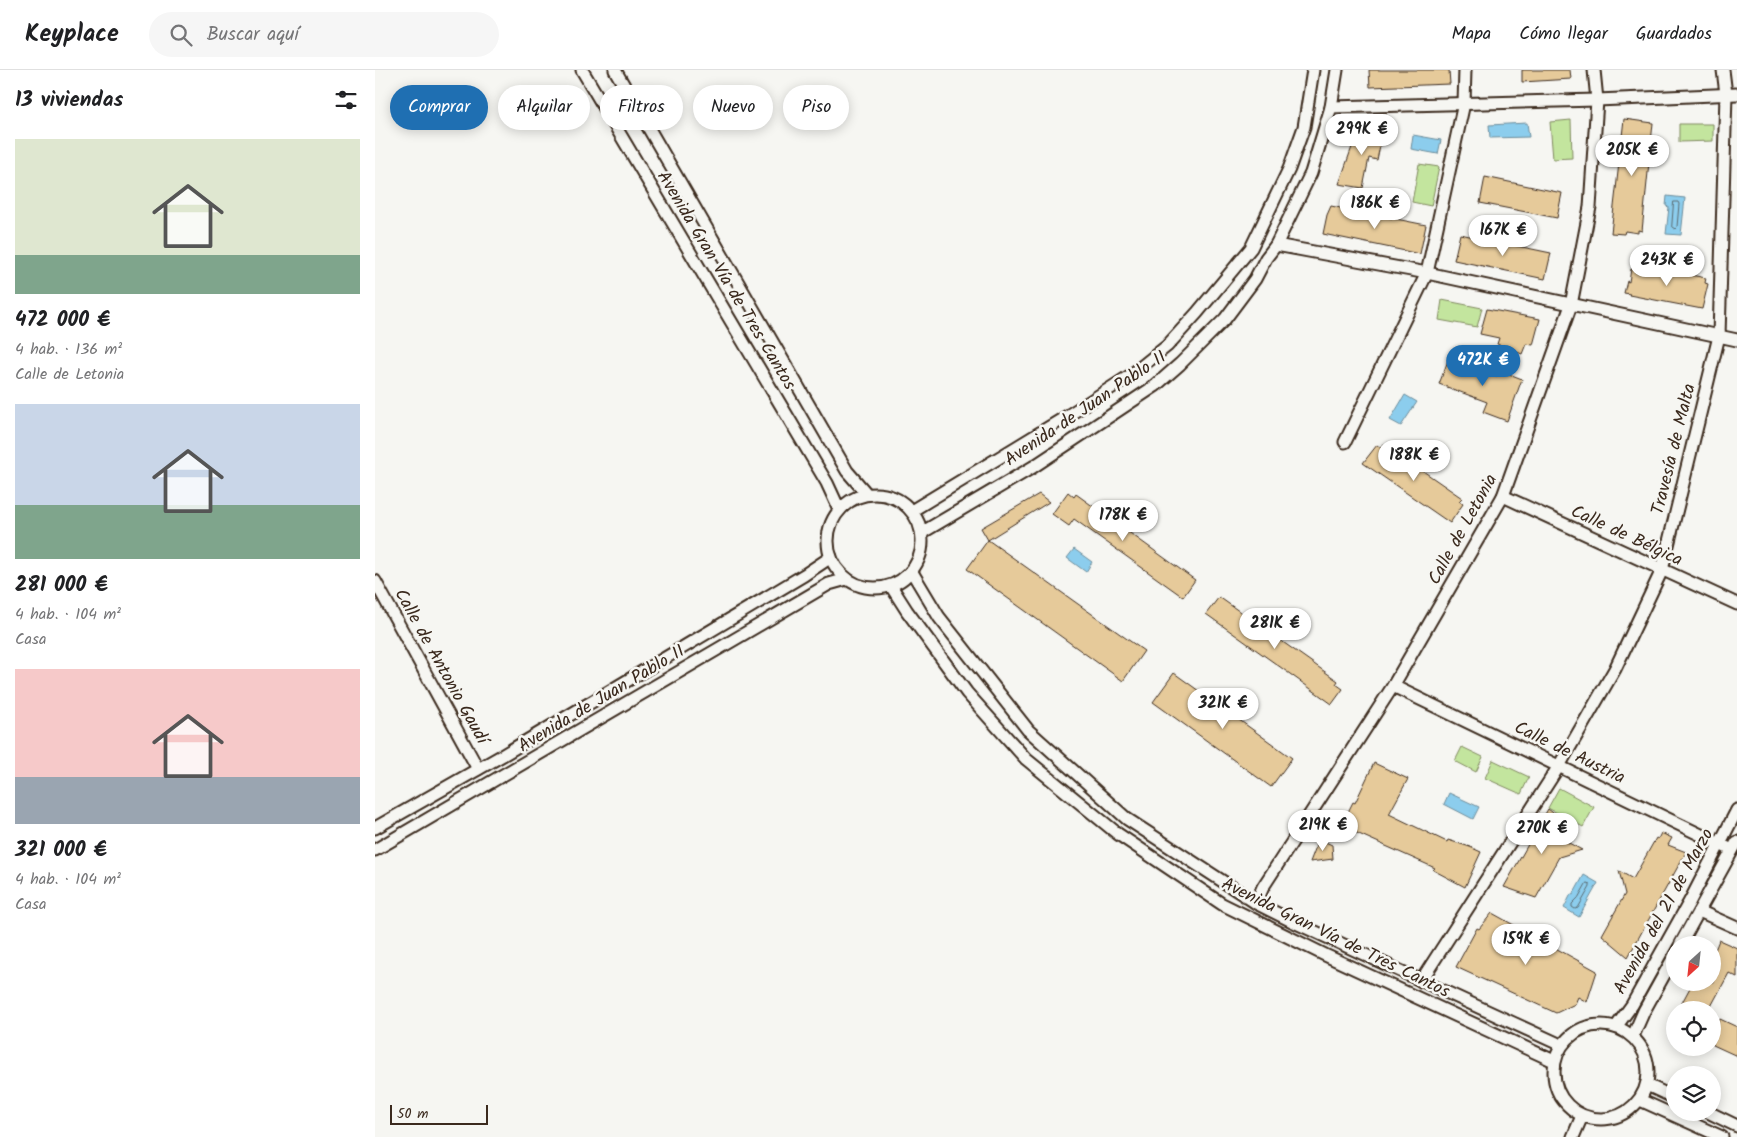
<!DOCTYPE html>
<html lang="es">
<meta charset="utf-8">
<style>
:root{--surface:#fff;--page:#f6f6f6;--text:#202124;--muted:#757577;--line:#e0e0e0;--accent:#1f6fb2}
body{margin:0;font-family:Kalam,sans-serif;background:var(--page);color:var(--text);height:100vh;display:flex;flex-direction:column;font-size:19px;white-space:nowrap}
*{box-sizing:border-box;margin:0}
p{font-size:16px;color:var(--muted)}
.icon{flex:none;width:28px;height:28px;fill:none;stroke:currentColor;stroke-width:2;stroke-linecap:round;stroke-linejoin:round}
.map{position:relative;flex:1;overflow:hidden}
.drawer{display:flex;flex-direction:column;background:var(--surface);width:375px}
.drawer>*{flex:none}
.hud{position:absolute;left:15px;top:15px;width:475px;height:45px;display:flex;gap:10px}
.needle{width:32px;rotate:207deg}
.controls{position:absolute;left:1291px;top:866px;display:grid;gap:10px}
.controls a{display:grid;place-items:center;width:55px;height:55px;border-radius:50%;background:var(--surface);box-shadow:0 2px 12px #0003;font-size:25px}
.scale{position:absolute;left:15px;bottom:12px;width:98px;box-sizing:border-box;padding-left:5px;border:2px solid #3b2a1e;border-top:0;font-size:14px;line-height:18px;white-space:nowrap;color:#3b2a1e;-webkit-text-stroke:4px #f6f6f2;paint-order:stroke}
.price{position:absolute;translate:-50% -42px;padding:0 11px;border-radius:18px;background:#fff;color:#222;font-size:16px;line-height:32px;filter:drop-shadow(0 1px 2px #0008)}
.price::after{content:'';position:absolute;left:50%;top:30px;width:15px;height:11px;margin-left:-8px;background:inherit;clip-path:polygon(0 0,100% 0,50% 100%)}
.price.active{background:var(--accent);color:#fff}
ul{padding:0;list-style:none}
li{display:grid;align-content:center;gap:10px;height:265px;padding:0 15px}
li span{display:grid;place-items:center;height:155px;border-radius:0px;color:#555}
li>.icon{margin-inline-start:auto}
span .icon{width:90px;height:90px;fill:#fffc;stroke-width:1}
li b{font-size:21px}
h2{display:flex;justify-content:space-between;align-items:center;height:60px;padding:0 15px;font-size:21px}
.pill{padding:0 18px;border-radius:22px;background:var(--surface);box-shadow:0 2px 12px #0003;font-size:18px;line-height:45px}
.pill.active{background:var(--accent);color:#fff}
header{display:flex;align-items:center;gap:30px;box-sizing:border-box;height:70px;padding:0 25px;background:var(--surface);border-bottom:1px solid var(--line)}
header strong{font-size:24px}
nav{display:flex;gap:28px;margin-inline-start:auto;font-size:18px}
.search{width:350px;height:45px;background:var(--page);display:flex;align-items:center;gap:12px;box-sizing:border-box;padding:0 18px;border-radius:28px;color:var(--muted);font-size:19px}
main{display:flex;flex:1;min-height:0}
.map>svg:first-child{display:block}
.green{fill:#c3e59e;stroke:#7f885e}
.water{fill:#8ccded;stroke:#6c8c9a}
.lines{fill:none;stroke-linecap:round;stroke-linejoin:round}
.shore{stroke:#5b6b71;stroke-width:1}
.building{fill:#e6ca9a;stroke:#3b2a1e}
.street-casing{stroke:#3b2a1e;stroke-width:15}
.street{stroke:#f6f6f2;stroke-width:11}
.labels{text-anchor:middle;stroke-width:5;stroke-linejoin:round;paint-order:stroke}
.street-label{font-size:18px;fill:#3b2a1e;stroke:#f6f6f2}
</style>
<header>
<strong>Keyplace</strong>
<div class="search"><svg class="icon" aria-label="search" viewBox="0 0 24 24"><circle cx="10" cy="10" r="6"/><path d="M15 15l6 6"/></svg>Buscar aquí</div>
<nav><a>Mapa</a><a>Cómo llegar</a><a>Guardados</a></nav>
</header>
<main>
<section class="drawer">
<h2>13 viviendas<svg class="icon" aria-label="filters" viewBox="0 0 24 24"><path d="M4 7h16M4 17h16"/><circle cx="9" cy="7" r="2"/><circle cx="15" cy="17" r="2"/></svg></h2>
<ul>
<li><span style="background:linear-gradient(#dfe7d0 75%,#7fa58c 0)"><svg class="icon" aria-label="home" viewBox="0 0 24 24"><path d="M3 11l9-7 9 7M6 9v11h12V9"/></svg></span><div><b>472 000 €</b><p>4 hab. · 136 m²</p><p>Calle de Letonia</p></div></li>
<li><span style="background:linear-gradient(#c9d6e8 65%,#7fa58c 0)"><svg class="icon" aria-label="home" viewBox="0 0 24 24"><path d="M3 11l9-7 9 7M6 9v11h12V9"/></svg></span><div><b>281 000 €</b><p>4 hab. · 104 m²</p><p>Casa</p></div></li>
<li><span style="background:linear-gradient(#f6c9c9 70%,#9aa5b1 0)"><svg class="icon" aria-label="home" viewBox="0 0 24 24"><path d="M3 11l9-7 9 7M6 9v11h12V9"/></svg></span><div><b>321 000 €</b><p>4 hab. · 104 m²</p><p>Casa</p></div></li>
</ul>
</section>
<div class="map">
<svg width="1362" height="1067" viewBox="0 0 1362 1067">
<rect width="100%" height="100%" fill="#f6f6f2"/>
<filter id="ink" filterUnits="userSpaceOnUse"><feTurbulence type="fractalNoise" baseFrequency=".02" numOctaves="2"/><feDisplacementMap in="SourceGraphic" scale="10" xChannelSelector="R" yChannelSelector="G"/><feConvolveMatrix kernelMatrix="1 2 1 2 8 2 1 2 1" color-interpolation-filters="sRGB"/></filter>
<g filter="url(#ink)">
<g class="green">
<polygon points="1196,50 1197,88 1178,89 1175,52"/>
<polygon points="1304,54 1338,54 1338,71 1304,72"/>
<polygon points="1044,94 1064,97 1056,136 1037,132"/>
<polygon points="1067,230 1107,238 1102,257 1064,250"/>
<polygon points="1087,677 1108,687 1101,702 1080,691"/>
<polygon points="1118,690 1154,707 1146,724 1110,708"/>
<polygon points="1184,718 1219,737 1208,757 1173,738"/>
</g>
<g class="water">
<polygon points="1152,53 1154,67 1115,68 1114,55"/>
<polygon points="1038,65 1066,70 1063,84 1036,79"/>
<polygon points="1292,126 1310,128 1306,165 1291,164 1294,137 1291,136"/>
<polygon points="1030,325 1042,332 1026,356 1015,350"/>
<polygon points="699,479 717,492 711,502 692,488"/>
<polygon points="1074,723 1104,737 1098,749 1069,734"/>
<polygon points="1209,805 1223,813 1204,847 1189,838 1196,824 1198,825"/>
</g>
<g class="lines">
<g class="shore">
<polygon points="1299,132 1303,132 1304,134 1302,157 1300,159 1297,157"/>
<polygon points="1212,813 1215,814 1215,817 1203,838 1200,839 1197,837 1197,834 1203,828"/>
</g>
</g>
<g class="building">
<polygon points="994,0 1074,0 1075,14 995,17"/>
<polygon points="1147,0 1195,0 1196,9 1147,12"/>
<polygon points="1249,49 1278,53 1267,161 1263,160 1263,163 1250,161 1249,164 1236,163"/>
<polygon points="1009,56 1002,90 994,88 988,118 964,114 984,57"/>
<polygon points="1110,107 1187,123 1182,148 1105,133"/>
<polygon points="956,136 1051,155 1045,184 948,164 952,145"/>
<polygon points="1085,164 1176,183 1170,209 1079,190"/>
<polygon points="1259,194 1331,208 1330,213 1333,214 1327,239 1254,225 1255,224 1249,223 1252,211 1254,212 1256,199 1258,199"/>
<polygon points="1112,239 1165,249 1158,275 1151,274 1147,284 1122,274 1124,268 1105,264"/>
<polygon points="1074,288 1122,306 1124,300 1147,309 1132,351 1108,342 1112,332 1064,314"/>
<polygon points="1009,374 1087,428 1084,431 1088,434 1075,453 988,393 1002,375 1006,378"/>
<polygon points="693,422 699,427 701,424 820,510 808,527 699,449 694,456 677,444"/>
<polygon points="664,424 674,432 613,470 769,581 748,611 592,499 613,470 606,458"/>
<polygon points="844,527 963,611 961,614 968,619 957,634 831,544"/>
<polygon points="799,603 917,688 896,717 778,632"/>
<polygon points="999,693 1033,709 1014,744 1072,772 1073,770 1095,777 1106,782 1090,817 1058,800 1060,798 966,756 978,732 980,733"/>
<polygon points="1173,739 1199,759 1192,772 1207,780 1184,787 1161,828 1129,817"/>
<polygon points="1286,763 1297,768 1293,775 1311,782 1253,887 1227,865 1250,824 1244,801 1258,809 1281,768 1283,769"/>
<polygon points="944,769 957,775 958,789 935,792"/>
<polygon points="1117,843 1222,901 1212,932 1203,927 1200,934 1181,943 1081,897 1102,858 1104,859"/>
<polygon points="1344,870 1362,878 1362,907 1354,903 1334,940 1303,940 1318,912 1338,912 1338,885"/>
<polygon points="1345,949 1362,957 1362,986 1338,975 1338,966"/>
</g>
<g class="lines">
<g class="street-casing">
<g id="street">
<polyline points="207,0 452,413 464,439"/>
<polyline points="240,0 472,401 491,423"/>
<polyline points="956,37 1222,30 1362,24"/>
<polyline points="901,175 1052,203 1362,270"/>
<polyline points="970,372 1052,203 1089,33 1090,0"/>
<circle cx="500" cy="471" r="47"/>
<polyline points="1128,426 1362,534"/>
<polyline points="538,440 686,350 756,305 792,276 822,243 876,178 914,99 929,57 938,0"/>
<polyline points="548,462 658,397 780,316 805,294 850,249 880,209 891,188 901,175 936,103 956,37 962,0"/>
<polyline points="537,502 564,547 653,660 752,749 881,833 919,852 1186,975"/>
<polyline points="0,511 103,699"/>
<polyline points="516,516 532,541 592,623 651,689 743,764 847,834 950,885 1179,991"/>
<polyline points="1018,616 1357,780"/>
<polyline points="0,758 128,685 429,505 456,487"/>
<polyline points="0,780 454,514 472,509"/>
<polyline points="881,833 888,817 1018,616 1128,426 1196,235 1215,137 1222,30 1219,0"/>
<polyline points="1324,841 1362,858"/>
<polyline points="1305,875 1362,772"/>
<polyline points="1046,911 1184,696 1240,599 1287,500 1344,266 1351,24 1348,0"/>
<circle cx="1226" cy="1002" r="47"/>
<polyline points="1241,957 1257,935 1315,831 1362,740"/>
<polyline points="1258,966 1269,941 1300,885"/>
<polyline points="1272,1015 1300,1028"/>
<polyline points="1265,1030 1347,1067"/>
<polyline points="1333,1042 1362,1056"/>
<polyline points="1198,1067 1207,1046"/>
</g>
</g>
<use href="#street" class="street"/>
</g>
</g>
<g class="labels">
<g class="street-label">
<text transform="translate(352 210) rotate(59)" y="6">Avenida Gran Vía de Tres Cantos</text>
<text transform="translate(710 338) rotate(-34)" y="6">Avenida de Juan Pablo II</text>
<text transform="translate(1298 379) rotate(-76)" y="6">Travesía de Malta</text>
<text transform="translate(1087 459) rotate(-61)" y="6">Calle de Letonia</text>
<text transform="translate(1252 465) rotate(25)" y="6">Calle de Bélgica</text>
<text transform="translate(67 596) rotate(61)" y="6">Calle de Antonio Gaudí</text>
<text transform="translate(226 628) rotate(-31)" y="6">Avenida de Juan Pablo II</text>
<text transform="translate(1195 682) rotate(26)" y="6">Calle de Austria</text>
<text transform="translate(1288 841) rotate(-61)" y="6">Avenida del 21 de Marzo</text>
<text transform="translate(961 867) rotate(26)" y="6">Avenida Gran Vía de Tres Cantos</text>
</g>
</g>
</svg>
<div class="controls">
<a><svg class="needle" viewBox="-14 -14 28 28"><path d="M0-13l5 13h-10z" fill="#e53935"/><path d="M0 13l5-13h-10z" fill="#757577"/></svg></a>
<a><svg class="icon" aria-label="locate" viewBox="0 0 24 24"><circle cx="12" cy="12" r="6"/><path d="M12 2v4M12 18v4M2 12h4M18 12h4"/></svg></a>
<a><svg class="icon" aria-label="layers" viewBox="0 0 24 24"><path d="M12 4l9 5-9 5-9-5zM3 14l9 5 9-5"/></svg></a>
</div>
<div class="scale">50 m</div>
<b class="price" style="left:987px;top:86px">299K €</b>
<b class="price" style="left:1257px;top:107px">205K €</b>
<b class="price" style="left:1000px;top:160px">186K €</b>
<b class="price" style="left:1128px;top:187px">167K €</b>
<b class="price" style="left:1292px;top:217px">243K €</b>
<b class="price active" style="left:1108px;top:317px">472K €</b>
<b class="price" style="left:1039px;top:412px">188K €</b>
<b class="price" style="left:748px;top:472px">178K €</b>
<b class="price" style="left:900px;top:580px">281K €</b>
<b class="price" style="left:848px;top:660px">321K €</b>
<b class="price" style="left:948px;top:782px">219K €</b>
<b class="price" style="left:1167px;top:785px">270K €</b>
<b class="price" style="left:1151px;top:896px">159K €</b>
<div class="hud">
<a class="pill active">Comprar</a>
<a class="pill">Alquilar</a>
<a class="pill">Filtros</a>
<a class="pill">Nuevo</a>
<a class="pill">Piso</a>
</div>
</div>
</main>
